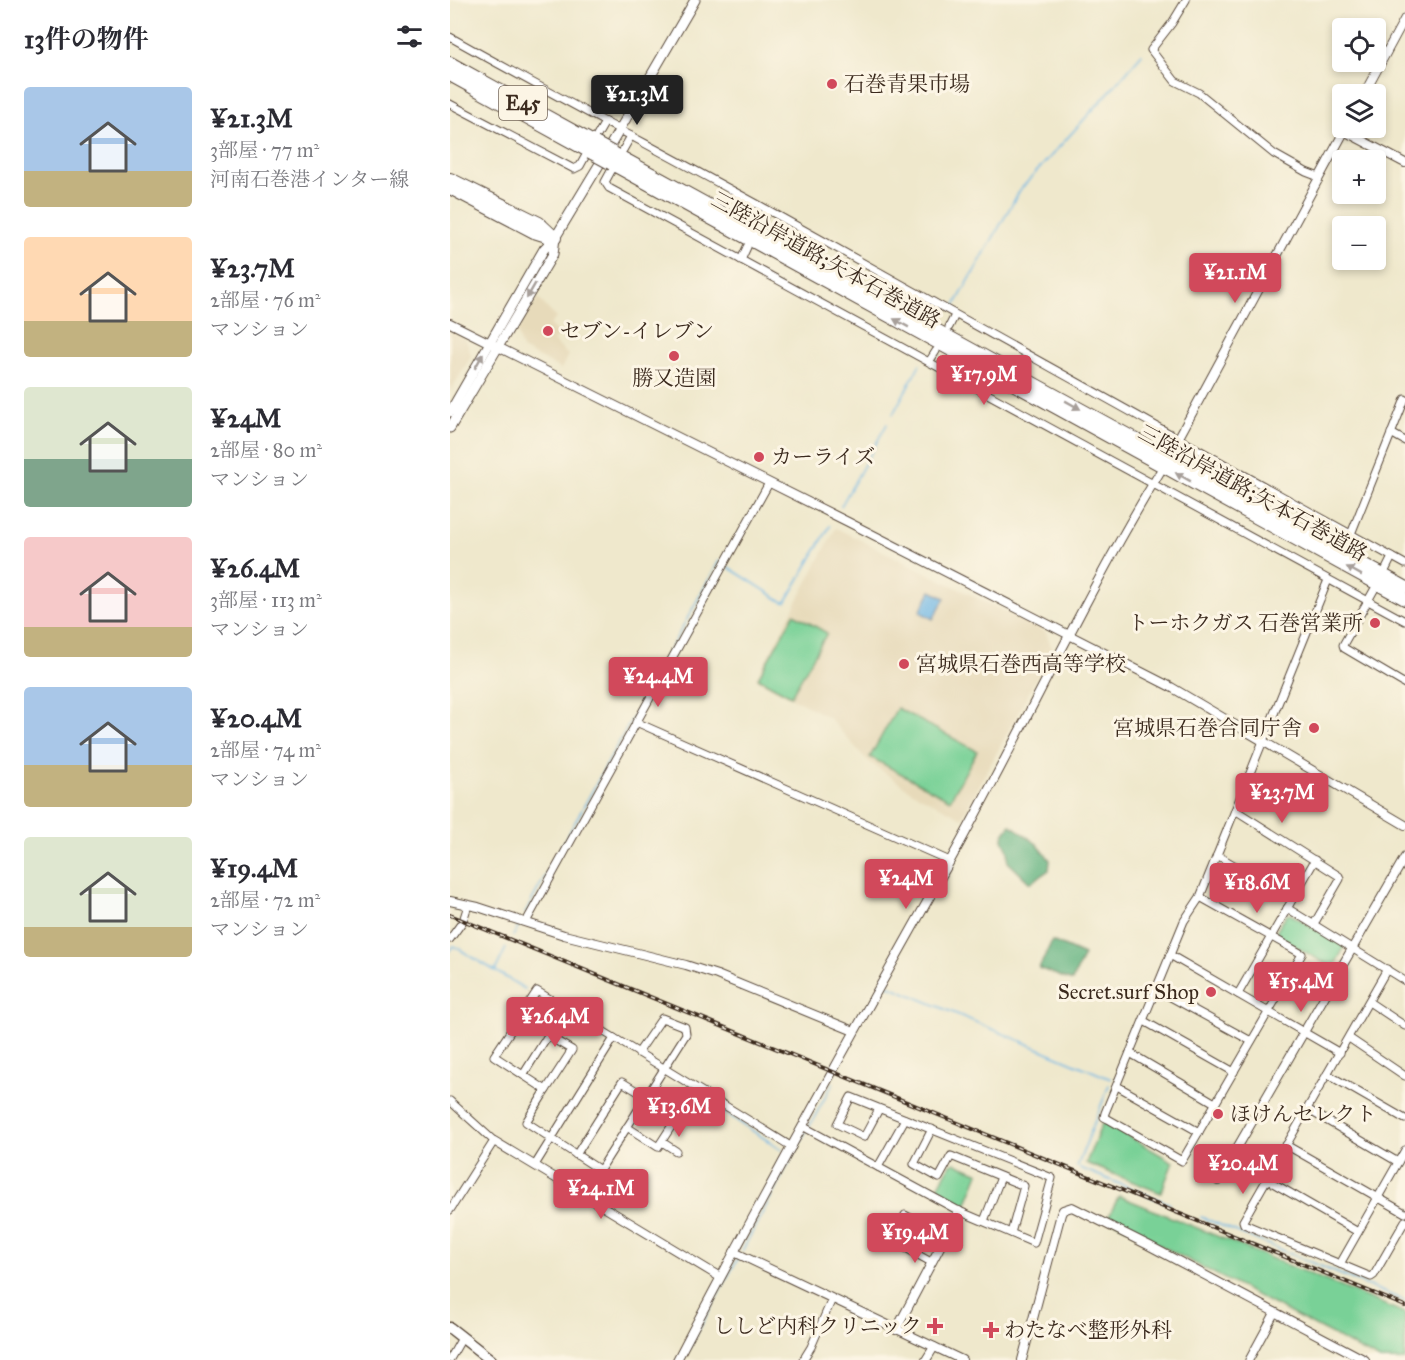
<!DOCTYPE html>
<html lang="ja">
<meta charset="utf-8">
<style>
:root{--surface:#fff;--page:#f7f7f7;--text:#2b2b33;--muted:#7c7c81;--accent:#d1495b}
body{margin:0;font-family:"IM FELL Great Primer","Noto Serif JP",serif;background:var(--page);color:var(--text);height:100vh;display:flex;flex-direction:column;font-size:22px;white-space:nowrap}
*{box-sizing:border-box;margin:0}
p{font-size:20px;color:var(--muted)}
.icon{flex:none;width:33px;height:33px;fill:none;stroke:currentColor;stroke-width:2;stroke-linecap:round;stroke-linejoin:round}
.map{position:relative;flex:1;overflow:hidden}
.panel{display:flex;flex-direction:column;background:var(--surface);width:450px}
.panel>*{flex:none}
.tools{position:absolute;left:882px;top:18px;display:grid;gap:12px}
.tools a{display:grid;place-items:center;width:54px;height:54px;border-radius:6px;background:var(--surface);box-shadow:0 3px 9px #0003;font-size:30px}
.price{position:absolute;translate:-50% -51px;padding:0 14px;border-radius:6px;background:var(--accent);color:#fff;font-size:20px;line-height:39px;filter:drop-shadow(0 2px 3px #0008)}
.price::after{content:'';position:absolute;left:50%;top:36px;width:18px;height:14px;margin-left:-9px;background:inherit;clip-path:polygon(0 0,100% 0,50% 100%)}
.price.selected{background:#222;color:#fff}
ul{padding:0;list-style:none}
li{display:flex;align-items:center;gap:18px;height:150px;padding:0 24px}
li span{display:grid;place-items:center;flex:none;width:168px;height:120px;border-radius:6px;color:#555}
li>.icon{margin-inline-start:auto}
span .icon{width:72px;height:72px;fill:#fffc;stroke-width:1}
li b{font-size:26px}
h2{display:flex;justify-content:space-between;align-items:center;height:72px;padding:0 24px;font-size:26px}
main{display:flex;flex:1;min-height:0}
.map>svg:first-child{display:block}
.built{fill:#e7daba}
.green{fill:#79d197;stroke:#5a7e5a;stroke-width:1.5}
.forest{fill:#62b380;stroke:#4e6e4f;stroke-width:1.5}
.water{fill:#6db6e5;stroke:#547082;stroke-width:1.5}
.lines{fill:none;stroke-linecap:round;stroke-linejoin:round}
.stream{stroke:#6db6e5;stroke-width:1.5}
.minor-casing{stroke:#564638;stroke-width:9}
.tertiary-casing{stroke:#564638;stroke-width:10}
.secondary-casing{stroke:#564638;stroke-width:11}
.trunk-casing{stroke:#564638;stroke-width:13}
.motorway-casing{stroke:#564638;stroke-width:14}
.minor{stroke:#fff;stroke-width:7}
.tertiary{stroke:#fff;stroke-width:8}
.secondary{stroke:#fff;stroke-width:9}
.trunk{stroke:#fff;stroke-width:10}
.motorway{stroke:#fff;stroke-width:12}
.rail-casing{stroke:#3b2a1e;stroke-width:4}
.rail{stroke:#fcf5e5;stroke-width:1.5;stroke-dasharray:4.5;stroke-linecap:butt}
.motorway-bridge-casing{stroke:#564638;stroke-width:14;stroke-linecap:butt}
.motorway-bridge{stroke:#fff;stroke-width:12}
.oneway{fill:#a79f9a}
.poi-dot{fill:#d1495b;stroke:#fcf5e5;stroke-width:2}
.labels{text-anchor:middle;stroke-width:6;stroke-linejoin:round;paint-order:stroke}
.shield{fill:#fcf5e5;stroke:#75675a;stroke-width:1.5}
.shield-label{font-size:20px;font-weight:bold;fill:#3b2a1e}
.poi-label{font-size:21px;fill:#3b2a1e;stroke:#fcf5e5;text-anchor:start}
.street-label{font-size:21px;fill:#3b2a1e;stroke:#fcf5e5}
</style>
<main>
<section class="panel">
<h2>13件の物件<svg class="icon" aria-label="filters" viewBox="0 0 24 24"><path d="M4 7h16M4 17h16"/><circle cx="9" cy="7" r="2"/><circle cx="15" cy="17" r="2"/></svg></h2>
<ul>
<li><span style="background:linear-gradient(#a9c7e8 70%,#c2b280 0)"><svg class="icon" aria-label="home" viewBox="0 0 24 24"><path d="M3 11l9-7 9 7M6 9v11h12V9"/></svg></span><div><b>¥21.3M</b><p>3部屋 · 77 m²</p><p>河南石巻港インター線</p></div></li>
<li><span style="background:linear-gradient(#ffd9b3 70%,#c2b280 0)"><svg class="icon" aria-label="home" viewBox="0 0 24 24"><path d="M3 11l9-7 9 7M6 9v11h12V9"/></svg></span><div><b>¥23.7M</b><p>2部屋 · 76 m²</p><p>マンション</p></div></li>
<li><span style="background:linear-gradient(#dfe7d0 60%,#7fa58c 0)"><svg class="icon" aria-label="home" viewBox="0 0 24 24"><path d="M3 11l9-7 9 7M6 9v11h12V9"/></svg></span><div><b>¥24M</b><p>2部屋 · 80 m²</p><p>マンション</p></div></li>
<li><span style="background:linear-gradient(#f6c9c9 75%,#c2b280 0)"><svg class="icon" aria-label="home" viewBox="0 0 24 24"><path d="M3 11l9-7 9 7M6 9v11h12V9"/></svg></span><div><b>¥26.4M</b><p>3部屋 · 113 m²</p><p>マンション</p></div></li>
<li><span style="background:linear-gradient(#a9c7e8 65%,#c2b280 0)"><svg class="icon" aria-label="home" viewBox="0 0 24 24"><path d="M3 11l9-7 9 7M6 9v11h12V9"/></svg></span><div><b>¥20.4M</b><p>2部屋 · 74 m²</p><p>マンション</p></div></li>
<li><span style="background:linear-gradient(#dfe7d0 75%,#c2b280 0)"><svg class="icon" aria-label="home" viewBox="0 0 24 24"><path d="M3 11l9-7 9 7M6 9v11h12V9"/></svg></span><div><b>¥19.4M</b><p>2部屋 · 72 m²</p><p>マンション</p></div></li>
</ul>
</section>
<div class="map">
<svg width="955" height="1360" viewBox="0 0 955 1360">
<rect width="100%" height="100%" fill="#fcf5e5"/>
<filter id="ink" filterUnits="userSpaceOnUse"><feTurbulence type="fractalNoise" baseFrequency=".0167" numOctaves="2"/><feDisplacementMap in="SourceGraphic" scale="12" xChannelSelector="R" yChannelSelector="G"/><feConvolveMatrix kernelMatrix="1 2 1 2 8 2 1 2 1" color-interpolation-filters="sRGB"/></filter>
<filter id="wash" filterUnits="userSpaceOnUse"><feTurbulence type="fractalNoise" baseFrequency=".008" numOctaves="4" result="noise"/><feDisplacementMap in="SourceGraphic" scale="24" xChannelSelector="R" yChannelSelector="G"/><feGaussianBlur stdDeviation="1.35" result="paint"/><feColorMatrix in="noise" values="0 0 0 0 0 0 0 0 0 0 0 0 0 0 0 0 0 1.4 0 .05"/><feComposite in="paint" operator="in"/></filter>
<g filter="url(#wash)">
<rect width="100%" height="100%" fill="#efe8cc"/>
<g class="built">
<polygon points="88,298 106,318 100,325 109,335 103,341 118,355 111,369 72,349 67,332"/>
<polygon points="0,330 16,339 21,356 0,392"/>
<polygon points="386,528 596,632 602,649 512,818 461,791 418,761 378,717 306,679"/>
</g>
<g class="green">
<polygon points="344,614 377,633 341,696 308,678"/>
<polygon points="447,708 527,751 500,800 420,757"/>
<polygon points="840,914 893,944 894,948 883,968 827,936 826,932 836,915"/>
<polygon points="656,1123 723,1162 711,1193 636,1163 652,1124"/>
<polygon points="506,1163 529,1173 515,1208 493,1196 495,1192 488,1187 501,1164"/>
<polygon points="669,1196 955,1313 955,1360 930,1360 658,1218"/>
</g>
<g class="forest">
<path d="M561,825L587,844L600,860L599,870L580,883L558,862C558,859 559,855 558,852C556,838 546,842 561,825Z"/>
<polygon points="602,941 634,955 622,981 589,968"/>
</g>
<polygon class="water" points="481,591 495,598 483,619 470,612"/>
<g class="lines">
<g class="stream">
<polyline points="504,307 570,190 660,91 692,54"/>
<polyline points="443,414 470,364"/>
<polyline points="391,506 437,424"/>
<polyline points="278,567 333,602 336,602 380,526"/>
<polyline points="75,913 269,561"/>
<polyline points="63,936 69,925"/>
<polyline points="0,951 4,946 75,989"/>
<polyline points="45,971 56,948"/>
<polyline points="435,984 661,1079"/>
<polyline points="260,1103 332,1150"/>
<polyline points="359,1127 383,1083"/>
<polyline points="627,1167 659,1085"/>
<polyline points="630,1168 720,1204"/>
<polyline points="751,1217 955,1301"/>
<polyline points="292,1251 356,1131"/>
<polyline points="232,1360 288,1258"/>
</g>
</g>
</g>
<g filter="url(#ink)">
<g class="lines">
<g class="minor-casing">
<g id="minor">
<polyline points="736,0 722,23 701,50 725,81 749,93 824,154 856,172 869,177"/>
<path d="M0,37C105,96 212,152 318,210C530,328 742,447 955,564"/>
<polyline points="0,104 124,169 130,166 135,157"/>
<polyline points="147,136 155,122"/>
<polyline points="173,150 181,136"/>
<polyline points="161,171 155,182 159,188 955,621"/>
<polyline points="311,223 317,210"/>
<polyline points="291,260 297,247"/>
<polyline points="499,327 505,315"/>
<polyline points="479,362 486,351"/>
<polyline points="941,433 955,441"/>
<polyline points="901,534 955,399"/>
<polyline points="936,569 942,557"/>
<polyline points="924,590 893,645 894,648 955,684"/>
<polyline points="186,722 500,861"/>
<polyline points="785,810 889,876 890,879 864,924"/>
<polyline points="767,855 841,899"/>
<polyline points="750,897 852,954 732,1161 658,1119 654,1117 655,1113 734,921 750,897 878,580"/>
<polyline points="837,908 955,981"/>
<polyline points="76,922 319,483"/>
<polyline points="0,939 13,921 18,905"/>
<polyline points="720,955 890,1053"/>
<polyline points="937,969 793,1221 794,1224 921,1277 924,1275 955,1221"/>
<polyline points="706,989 801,1041"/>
<polyline points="788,994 865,860"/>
<polyline points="919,1002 955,1026"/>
<polyline points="694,1021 784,1072"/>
<polyline points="899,1038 955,1076"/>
<path d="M188,1053L212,1018L235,1027L236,1034L150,1170L76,1122L96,1090L44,1056L87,991C172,1043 257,1094 342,1147"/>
<polyline points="680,1053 765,1103"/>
<polyline points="877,1074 955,1119"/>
<polyline points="73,1075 115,1008"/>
<polyline points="667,1086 749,1132"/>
<polyline points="96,1090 122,1050 98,1036"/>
<polyline points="0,1101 44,1141 0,1210"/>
<polyline points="857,1109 948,1162"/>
<polyline points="354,1127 509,1211 584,1243 602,1178 401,1097 387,1124 414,1137 429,1109"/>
<polyline points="482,1129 464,1164 489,1178 501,1156 574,1186 561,1233"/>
<polyline points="212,1142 226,1151"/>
<polyline points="836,1145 955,1213"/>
<polyline points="126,1155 172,1082 228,1116 208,1147 177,1127"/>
<polyline points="85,1165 164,1038"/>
<polyline points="428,1167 455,1119"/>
<polyline points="816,1179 908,1232"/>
<polyline points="534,1221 551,1177"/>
<polyline points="481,1262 443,1241 443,1238 455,1215 495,1236"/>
<polyline points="890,1264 955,1150"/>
<polyline points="0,1359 12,1338"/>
<polyline points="353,1360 361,1347 382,1299"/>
<polyline points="799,1360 825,1312"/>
</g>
</g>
<g class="tertiary-casing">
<g id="tertiary">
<polyline points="914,94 955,18"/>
<polyline points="894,131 955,163"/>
<polyline points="0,323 398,522 721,687 955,825"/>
<polyline points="721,452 896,128"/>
<polyline points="0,901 28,907 114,935 236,965 267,975 404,1031"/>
<polyline points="44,1141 270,1277"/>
<polyline points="768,1181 955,857"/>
<polyline points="284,1252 512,1360"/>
<polyline points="446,1330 509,1211"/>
<path d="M227,1360C315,1192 407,1026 500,861C572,733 633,598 710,472"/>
<polyline points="476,1360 484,1347"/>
<polyline points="572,1360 611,1214 613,1210 622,1207 698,1245 915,1360"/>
</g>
</g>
<g class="secondary-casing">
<g id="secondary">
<polyline points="0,412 94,249 105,238 149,165 245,0"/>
<polyline points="0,428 103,254 105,238"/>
</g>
</g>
<g class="trunk-casing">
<polyline id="trunk" points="0,1328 41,1360"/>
</g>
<g class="motorway-casing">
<g id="motorway">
<polyline points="0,63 145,143"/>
<polyline points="0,75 140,152"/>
<polyline points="167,155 955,587"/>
<polyline points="162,164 955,599"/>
<polyline points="0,179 89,223 105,238"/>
<polyline points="0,188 84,232 103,238"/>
</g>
</g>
<use href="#minor" class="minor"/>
<use href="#tertiary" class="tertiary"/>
<use href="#secondary" class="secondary"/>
<use href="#trunk" class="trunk"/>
<use href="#motorway" class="motorway"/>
<g class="rail-casing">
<polyline id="rail" points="0,915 955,1306"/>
</g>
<use href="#rail" class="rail"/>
<g class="motorway-bridge-casing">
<g id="motorway-bridge">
<polyline points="145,143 167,155"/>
<polyline points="140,152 162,164"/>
</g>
</g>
<use href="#motorway-bridge" class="motorway-bridge"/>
</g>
<defs><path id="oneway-solid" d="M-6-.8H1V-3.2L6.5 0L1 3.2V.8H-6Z" transform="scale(1.5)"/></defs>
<g class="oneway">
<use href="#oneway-solid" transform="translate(81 291) rotate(120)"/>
<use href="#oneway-solid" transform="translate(451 323) rotate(-151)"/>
<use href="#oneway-solid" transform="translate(29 361) rotate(-61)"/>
<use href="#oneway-solid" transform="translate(623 405) rotate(29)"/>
<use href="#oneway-solid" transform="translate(733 477) rotate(-151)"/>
<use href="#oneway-solid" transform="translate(904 571) rotate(-151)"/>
</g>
</g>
<g class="poi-dot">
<circle cx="382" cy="84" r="6"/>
<circle cx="98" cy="331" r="6"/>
<circle cx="224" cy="356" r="6"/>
<circle cx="309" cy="457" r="6"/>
<circle cx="925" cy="623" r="6"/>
<circle cx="454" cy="664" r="6"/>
<circle cx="864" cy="728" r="6"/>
<circle cx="761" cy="992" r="6"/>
<circle cx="768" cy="1114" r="6"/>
<path d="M482 1317h6v6h6v6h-6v6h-6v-6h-6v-6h6z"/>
<path d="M538 1321h6v6h6v6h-6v6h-6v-6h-6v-6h6z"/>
</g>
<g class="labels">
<rect class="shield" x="49" y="86" width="48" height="34" rx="4.5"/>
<g class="shield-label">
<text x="73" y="110">E45</text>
</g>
<g class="poi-label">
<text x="394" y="91">石巻青果市場</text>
<text x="110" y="338">セブン-イレブン</text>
<text x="224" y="385" text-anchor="middle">勝又造園</text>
<text x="321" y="464">カーライズ</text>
<text x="913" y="630" text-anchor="end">トーホクガス 石巻営業所</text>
<text x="466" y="671">宮城県石巻西高等学校</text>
<text x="852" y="735" text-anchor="end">宮城県石巻合同庁舎</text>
<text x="749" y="999" text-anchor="end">Secret.surf Shop</text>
<text x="780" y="1121">ほけんセレクト</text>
<text x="472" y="1333" text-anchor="end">ししど内科クリニック</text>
<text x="554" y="1337">わたなべ整形外科</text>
</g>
<g class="street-label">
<text transform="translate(376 260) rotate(29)" y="7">三陸沿岸道路;矢本石巻道路</text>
<text transform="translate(803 493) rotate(29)" y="7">三陸沿岸道路;矢本石巻道路</text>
</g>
</g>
</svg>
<div class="tools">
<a><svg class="icon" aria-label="locate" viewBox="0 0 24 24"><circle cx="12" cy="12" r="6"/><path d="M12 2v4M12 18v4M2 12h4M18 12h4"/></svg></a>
<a><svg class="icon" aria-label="layers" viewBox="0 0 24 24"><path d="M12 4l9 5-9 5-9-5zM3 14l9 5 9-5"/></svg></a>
<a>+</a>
<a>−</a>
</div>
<b class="price selected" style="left:187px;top:126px">¥21.3M</b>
<b class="price" style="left:785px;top:304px">¥21.1M</b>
<b class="price" style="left:534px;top:406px">¥17.9M</b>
<b class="price" style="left:208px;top:708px">¥24.4M</b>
<b class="price" style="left:832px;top:824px">¥23.7M</b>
<b class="price" style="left:456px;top:910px">¥24M</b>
<b class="price" style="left:807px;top:914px">¥18.6M</b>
<b class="price" style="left:851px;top:1013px">¥15.4M</b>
<b class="price" style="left:105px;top:1048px">¥26.4M</b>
<b class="price" style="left:229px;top:1138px">¥13.6M</b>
<b class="price" style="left:793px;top:1195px">¥20.4M</b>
<b class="price" style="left:151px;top:1220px">¥24.1M</b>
<b class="price" style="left:465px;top:1264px">¥19.4M</b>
</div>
</main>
